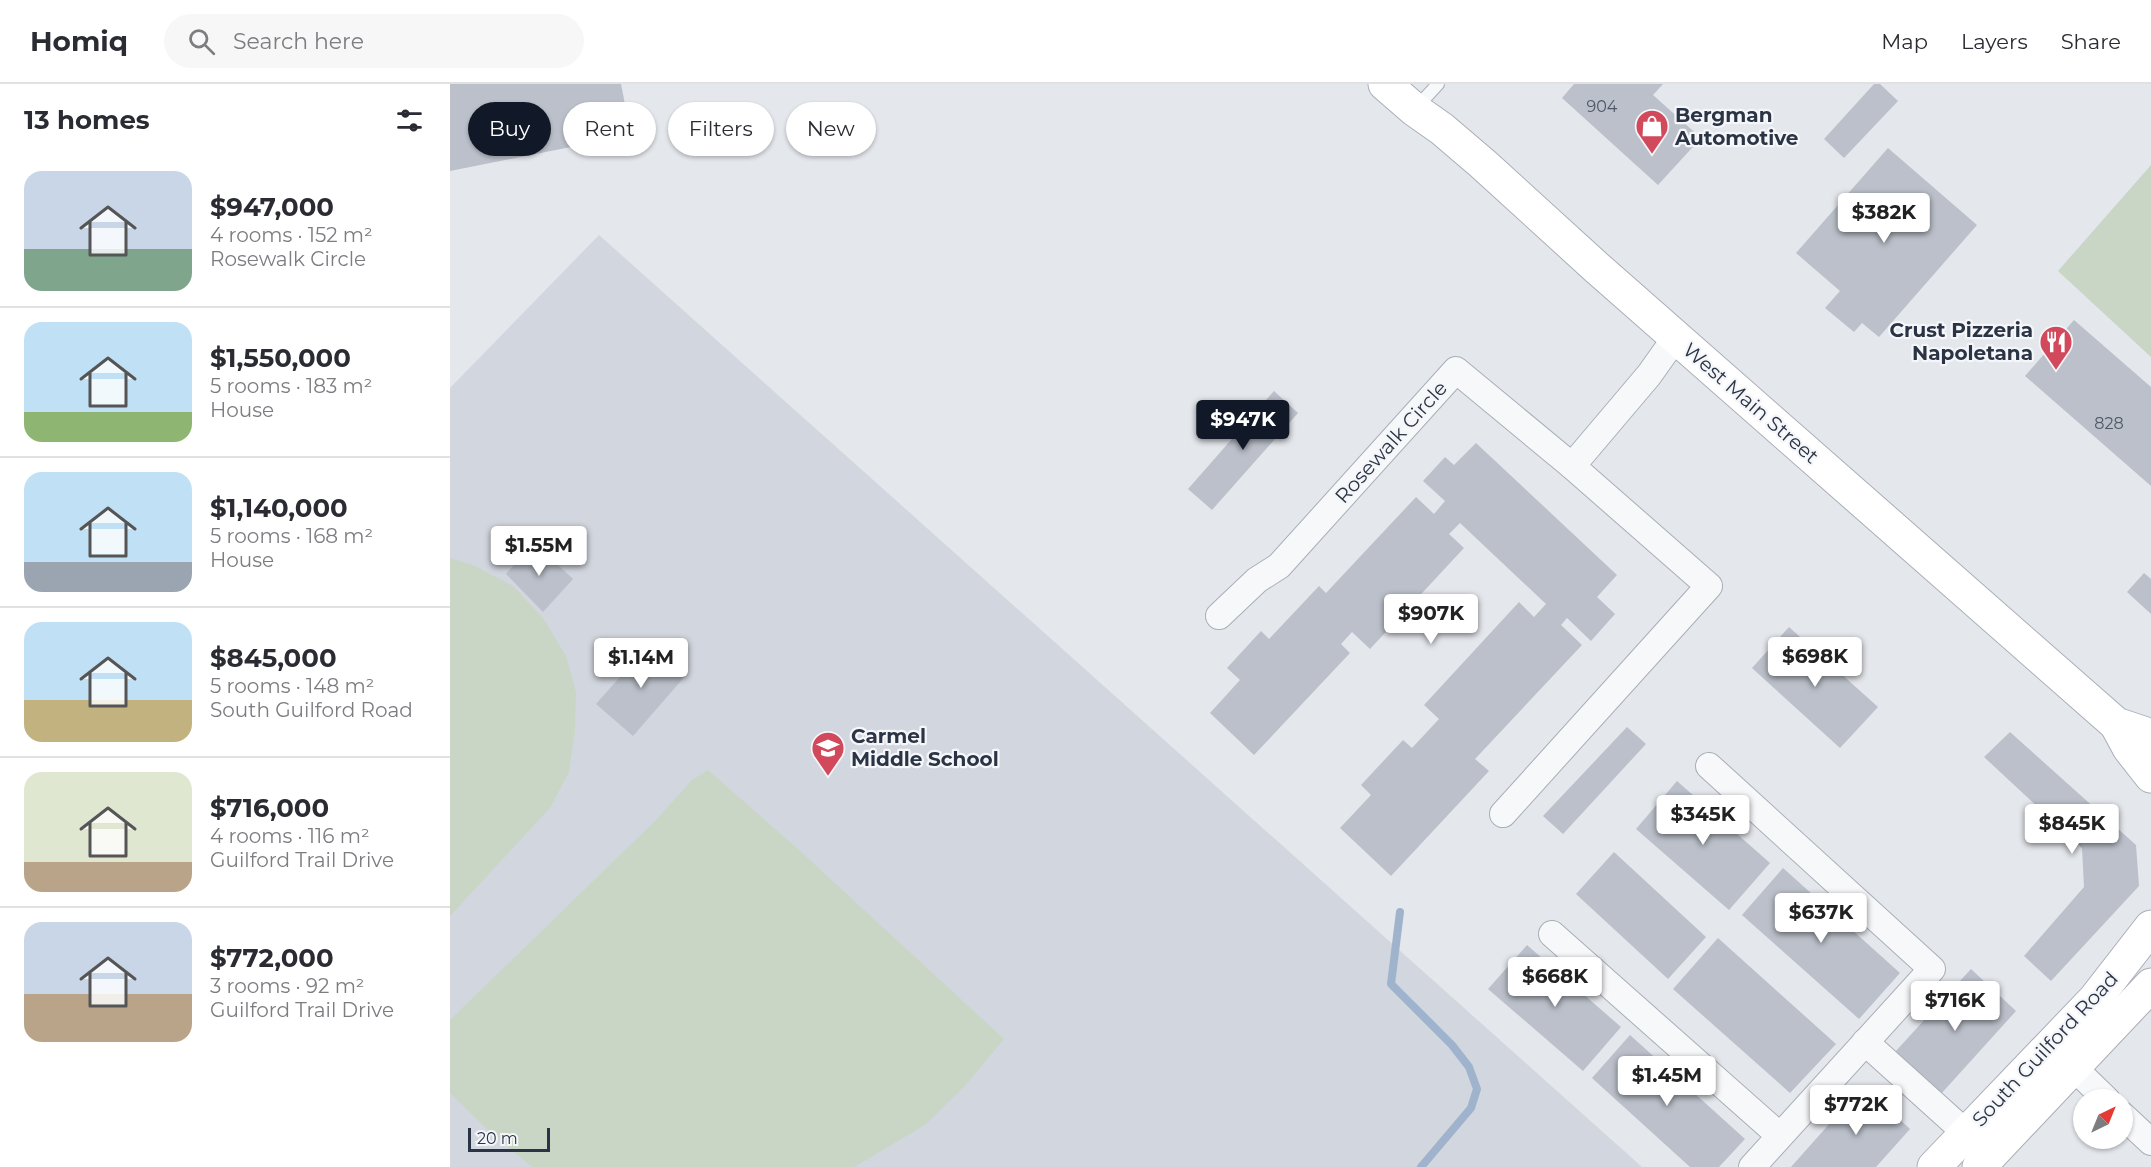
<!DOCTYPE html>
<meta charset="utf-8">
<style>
:root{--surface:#fff;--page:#f7f7f7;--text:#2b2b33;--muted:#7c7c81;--line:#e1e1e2;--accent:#111827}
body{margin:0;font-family:Montserrat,sans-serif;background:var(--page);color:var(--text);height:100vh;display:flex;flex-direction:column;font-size:22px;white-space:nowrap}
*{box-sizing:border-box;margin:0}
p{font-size:20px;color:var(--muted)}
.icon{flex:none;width:33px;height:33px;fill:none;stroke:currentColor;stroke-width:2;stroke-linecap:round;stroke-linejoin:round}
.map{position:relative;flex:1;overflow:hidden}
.panel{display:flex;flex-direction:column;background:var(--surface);width:450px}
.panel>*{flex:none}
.banner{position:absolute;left:18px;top:18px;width:570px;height:54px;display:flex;gap:12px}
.needle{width:39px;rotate:43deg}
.controls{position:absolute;left:1623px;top:1005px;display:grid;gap:12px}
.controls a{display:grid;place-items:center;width:60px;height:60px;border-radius:50%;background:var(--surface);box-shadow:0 2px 4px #0004;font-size:30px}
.scale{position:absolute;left:18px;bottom:15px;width:82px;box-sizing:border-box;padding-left:6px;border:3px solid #2b3445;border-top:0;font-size:16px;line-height:21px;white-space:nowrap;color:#2b3445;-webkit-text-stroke:4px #f4f6f9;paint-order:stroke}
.price{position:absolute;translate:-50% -51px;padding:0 14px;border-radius:6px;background:#fff;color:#222;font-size:20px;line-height:39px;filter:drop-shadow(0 2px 3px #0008)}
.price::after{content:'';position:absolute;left:50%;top:36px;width:18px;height:14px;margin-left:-9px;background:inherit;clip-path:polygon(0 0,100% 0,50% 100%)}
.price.active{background:var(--accent);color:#fff}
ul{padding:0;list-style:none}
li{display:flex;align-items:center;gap:18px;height:150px;padding:0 24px}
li+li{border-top:2px solid var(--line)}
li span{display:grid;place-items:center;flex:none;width:168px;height:120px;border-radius:18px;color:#555}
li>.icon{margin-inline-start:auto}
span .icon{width:72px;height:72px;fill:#fffc;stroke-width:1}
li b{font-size:26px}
h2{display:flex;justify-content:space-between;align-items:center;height:72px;padding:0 24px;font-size:26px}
.tag{padding:0 21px;border-radius:27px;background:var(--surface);box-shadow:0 2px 4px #0004;font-size:21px;line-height:54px}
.tag.active{background:var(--accent);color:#fff}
header{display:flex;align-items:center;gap:36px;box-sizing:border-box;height:84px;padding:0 30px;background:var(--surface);border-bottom:2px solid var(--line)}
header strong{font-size:28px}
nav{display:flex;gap:33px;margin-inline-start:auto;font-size:21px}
.search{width:420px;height:54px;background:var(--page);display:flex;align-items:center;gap:15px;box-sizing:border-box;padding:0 21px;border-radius:33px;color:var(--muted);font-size:22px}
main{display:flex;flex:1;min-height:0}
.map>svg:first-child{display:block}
.built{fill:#d2d6de}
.green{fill:#c9d6c5}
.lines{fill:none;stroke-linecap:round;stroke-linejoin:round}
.stream{stroke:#9fb4cc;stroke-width:8}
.building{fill:#bbc0ca}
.service-casing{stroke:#a9aeb7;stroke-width:14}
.minor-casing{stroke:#a9aeb7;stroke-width:28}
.secondary-casing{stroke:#a9aeb7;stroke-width:35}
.service{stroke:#f7f8fa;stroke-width:12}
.minor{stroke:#f7f8fa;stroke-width:26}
.secondary{stroke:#fff;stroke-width:33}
.labels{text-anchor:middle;stroke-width:4.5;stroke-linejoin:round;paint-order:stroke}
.number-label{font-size:16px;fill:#4f5766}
.poi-label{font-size:20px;font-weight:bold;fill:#2b3445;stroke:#f4f6f9;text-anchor:start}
.street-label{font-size:20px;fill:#2b3445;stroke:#f4f6f9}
</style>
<header>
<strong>Homiq</strong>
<div class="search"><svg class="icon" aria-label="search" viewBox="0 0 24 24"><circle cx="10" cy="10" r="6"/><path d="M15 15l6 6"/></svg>Search here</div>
<nav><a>Map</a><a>Layers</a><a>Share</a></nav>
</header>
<main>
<section class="panel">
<h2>13 homes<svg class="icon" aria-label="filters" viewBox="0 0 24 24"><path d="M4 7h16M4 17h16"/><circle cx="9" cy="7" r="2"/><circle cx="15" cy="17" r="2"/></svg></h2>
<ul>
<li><span style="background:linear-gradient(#c9d6e8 65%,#7fa58c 0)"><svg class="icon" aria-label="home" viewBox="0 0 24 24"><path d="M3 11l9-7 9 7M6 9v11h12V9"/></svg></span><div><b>$947,000</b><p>4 rooms · 152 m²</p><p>Rosewalk Circle</p></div></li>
<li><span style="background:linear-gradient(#bfe0f5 75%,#8fb573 0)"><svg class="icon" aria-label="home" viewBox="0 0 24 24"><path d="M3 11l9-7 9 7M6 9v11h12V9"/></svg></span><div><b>$1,550,000</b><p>5 rooms · 183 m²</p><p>House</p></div></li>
<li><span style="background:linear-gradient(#bfe0f5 75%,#9aa5b1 0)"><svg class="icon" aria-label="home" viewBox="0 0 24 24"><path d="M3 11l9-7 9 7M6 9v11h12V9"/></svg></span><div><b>$1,140,000</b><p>5 rooms · 168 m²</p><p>House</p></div></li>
<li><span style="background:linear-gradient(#bfe0f5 65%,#c2b280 0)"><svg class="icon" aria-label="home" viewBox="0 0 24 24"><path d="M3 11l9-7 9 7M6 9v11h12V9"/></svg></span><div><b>$845,000</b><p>5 rooms · 148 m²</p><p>South Guilford Road</p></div></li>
<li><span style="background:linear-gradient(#dfe7d0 75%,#b9a48a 0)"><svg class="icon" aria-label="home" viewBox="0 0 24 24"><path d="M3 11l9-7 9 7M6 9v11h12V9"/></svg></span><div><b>$716,000</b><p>4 rooms · 116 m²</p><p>Guilford Trail Drive</p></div></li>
<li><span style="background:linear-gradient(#c9d6e8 60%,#b9a48a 0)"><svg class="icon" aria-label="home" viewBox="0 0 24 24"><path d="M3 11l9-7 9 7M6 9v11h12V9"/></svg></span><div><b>$772,000</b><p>3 rooms · 92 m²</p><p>Guilford Trail Drive</p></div></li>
</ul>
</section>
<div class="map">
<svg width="1701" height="1083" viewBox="0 0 1701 1083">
<rect width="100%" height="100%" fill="#e4e7ec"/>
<polygon class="built" points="149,151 1192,1083 0,1083 0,304"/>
<g class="green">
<polygon points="1701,81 1701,273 1608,187"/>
<polygon points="0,474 25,482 63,502 93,534 116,572 126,608 125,646 119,688 100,724 0,832"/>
<polygon points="258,686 349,766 554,955 514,1003 475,1041 404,1083 82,1083 39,1047 0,1009 0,936 206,736 242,696"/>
</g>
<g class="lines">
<polyline class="stream" points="950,828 941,900 1002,961 1019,983 1027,1005 1021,1024 971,1083"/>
</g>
<g class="building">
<polygon points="0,0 171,0 181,51 0,87"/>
<polygon points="1124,0 1213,0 1203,11 1251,54 1208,101 1112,14"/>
<polygon points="1424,0 1430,0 1448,17 1394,74 1374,55"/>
<polygon points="1438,64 1527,141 1429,253 1412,239 1404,248 1375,224 1390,207 1346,169"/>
<polygon points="1624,236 1701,303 1701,402 1575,292"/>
<polygon points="824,307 848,329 762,426 738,405"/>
<polygon points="1026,359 1167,491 1147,513 1165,530 1141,557 1117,534 1111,541 1132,561 1025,675 1039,687 941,792 890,744 921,711 911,701 953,656 962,664 989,635 974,621 1069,518 1084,533 1096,520 1010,439 999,450 1014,464 920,565 902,548 891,560 900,569 804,671 760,629 790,596 777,584 811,547 819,555 869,502 876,509 966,413 984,430 995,417 973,397 995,373 1004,381"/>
<polygon points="83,458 123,495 93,528 56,490"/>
<polygon points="1694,489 1701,495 1701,530 1677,508"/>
<polygon points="1339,543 1428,623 1390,664 1302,584"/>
<polygon points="201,558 236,591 183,652 146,620"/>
<polygon points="1177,643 1196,660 1113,750 1093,732"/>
<polygon points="1560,648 1686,761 1689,802 1601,897 1574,872 1634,803 1632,764 1534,673"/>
<polygon points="1227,697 1320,779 1279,826 1186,745"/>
<polygon points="1164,768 1256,853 1218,895 1126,810"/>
<polygon points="1333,784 1450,889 1409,935 1292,831"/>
<polygon points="1268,854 1386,960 1340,1009 1223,905"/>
<polygon points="1077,861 1171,943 1133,987 1038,905"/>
<polygon points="1521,885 1566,927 1490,1011 1445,968"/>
<polygon points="1180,951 1295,1055 1269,1083 1240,1083 1142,994"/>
<polygon points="1413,1002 1460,1045 1426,1083 1341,1083"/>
</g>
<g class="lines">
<g class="service-casing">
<polyline id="service" points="965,25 988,0"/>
</g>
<g class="minor-casing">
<g id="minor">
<polyline points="769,532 807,496 829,482 1006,286 1122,382"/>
<polyline points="1259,682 1482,885 1302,1083"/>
<polyline points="1053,730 1259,502 1122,382 1199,291 1226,253"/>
<polyline points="1102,850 1329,1051"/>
<polyline points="1415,958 1516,1049"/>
<polyline points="1623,983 1657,1016"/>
<polyline points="1672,1031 1701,1058"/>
</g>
</g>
<g class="secondary-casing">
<g id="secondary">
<polyline points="935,0 965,26 992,45 1033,80 1146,183 1666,640 1693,649 1701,655"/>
<polyline points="1666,640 1679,664 1701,692"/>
<polyline points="1484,1083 1645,915 1701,843"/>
<polyline points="1529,1083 1701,901"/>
</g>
</g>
<use href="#service" class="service"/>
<use href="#minor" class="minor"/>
<use href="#secondary" class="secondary"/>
</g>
<defs>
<g id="shop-pin" transform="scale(1.725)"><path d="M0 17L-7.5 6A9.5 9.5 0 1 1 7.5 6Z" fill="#d1495b" stroke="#f4f6f9"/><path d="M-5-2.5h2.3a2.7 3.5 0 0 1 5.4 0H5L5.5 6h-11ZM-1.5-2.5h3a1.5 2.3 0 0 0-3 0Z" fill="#fff"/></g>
<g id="restaurant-pin" transform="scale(1.725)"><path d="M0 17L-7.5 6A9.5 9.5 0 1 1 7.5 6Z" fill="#d1495b" stroke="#f4f6f9"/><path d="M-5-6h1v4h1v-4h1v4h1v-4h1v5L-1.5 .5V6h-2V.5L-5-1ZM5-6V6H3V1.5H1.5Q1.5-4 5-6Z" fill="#fff"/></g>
<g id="school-pin" transform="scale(1.725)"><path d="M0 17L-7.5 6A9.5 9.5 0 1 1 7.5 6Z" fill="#d1495b" stroke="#f4f6f9"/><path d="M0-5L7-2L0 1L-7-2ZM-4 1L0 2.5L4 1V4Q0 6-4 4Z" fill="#fff"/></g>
</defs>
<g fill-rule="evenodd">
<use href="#shop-pin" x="1202" y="42"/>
<use href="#restaurant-pin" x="1606" y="258"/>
<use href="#school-pin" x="378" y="664"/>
</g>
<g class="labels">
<g class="number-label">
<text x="1152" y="28">904</text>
<text x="1659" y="345">828</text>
</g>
<g class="poi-label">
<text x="1225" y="38">Bergman<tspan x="1225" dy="23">Automotive</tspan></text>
<text x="1583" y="253" text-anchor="end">Crust Pizzeria<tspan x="1583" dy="23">Napoletana</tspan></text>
<text x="401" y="659">Carmel<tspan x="401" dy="23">Middle School</tspan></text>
</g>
<g class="street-label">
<text transform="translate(1301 319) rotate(41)" y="7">West Main Street</text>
<text transform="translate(941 358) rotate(-48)" y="7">Rosewalk Circle</text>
<text transform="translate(1595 965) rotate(-47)" y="7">South Guilford Road</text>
</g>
</g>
</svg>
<div class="controls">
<a><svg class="needle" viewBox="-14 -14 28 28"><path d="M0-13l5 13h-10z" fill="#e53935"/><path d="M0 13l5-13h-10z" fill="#7c7c81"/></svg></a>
</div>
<div class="scale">20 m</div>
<b class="price" style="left:1434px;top:160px">$382K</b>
<b class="price active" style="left:793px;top:367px">$947K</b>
<b class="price" style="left:89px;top:493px">$1.55M</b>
<b class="price" style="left:981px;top:561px">$907K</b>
<b class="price" style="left:1365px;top:604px">$698K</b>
<b class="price" style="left:191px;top:605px">$1.14M</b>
<b class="price" style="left:1253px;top:762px">$345K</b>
<b class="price" style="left:1622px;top:771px">$845K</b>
<b class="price" style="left:1371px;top:860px">$637K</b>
<b class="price" style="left:1105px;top:924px">$668K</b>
<b class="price" style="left:1505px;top:948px">$716K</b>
<b class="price" style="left:1217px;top:1023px">$1.45M</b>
<b class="price" style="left:1406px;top:1052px">$772K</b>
<div class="banner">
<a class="tag active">Buy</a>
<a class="tag">Rent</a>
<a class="tag">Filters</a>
<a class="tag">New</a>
</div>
</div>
</main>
